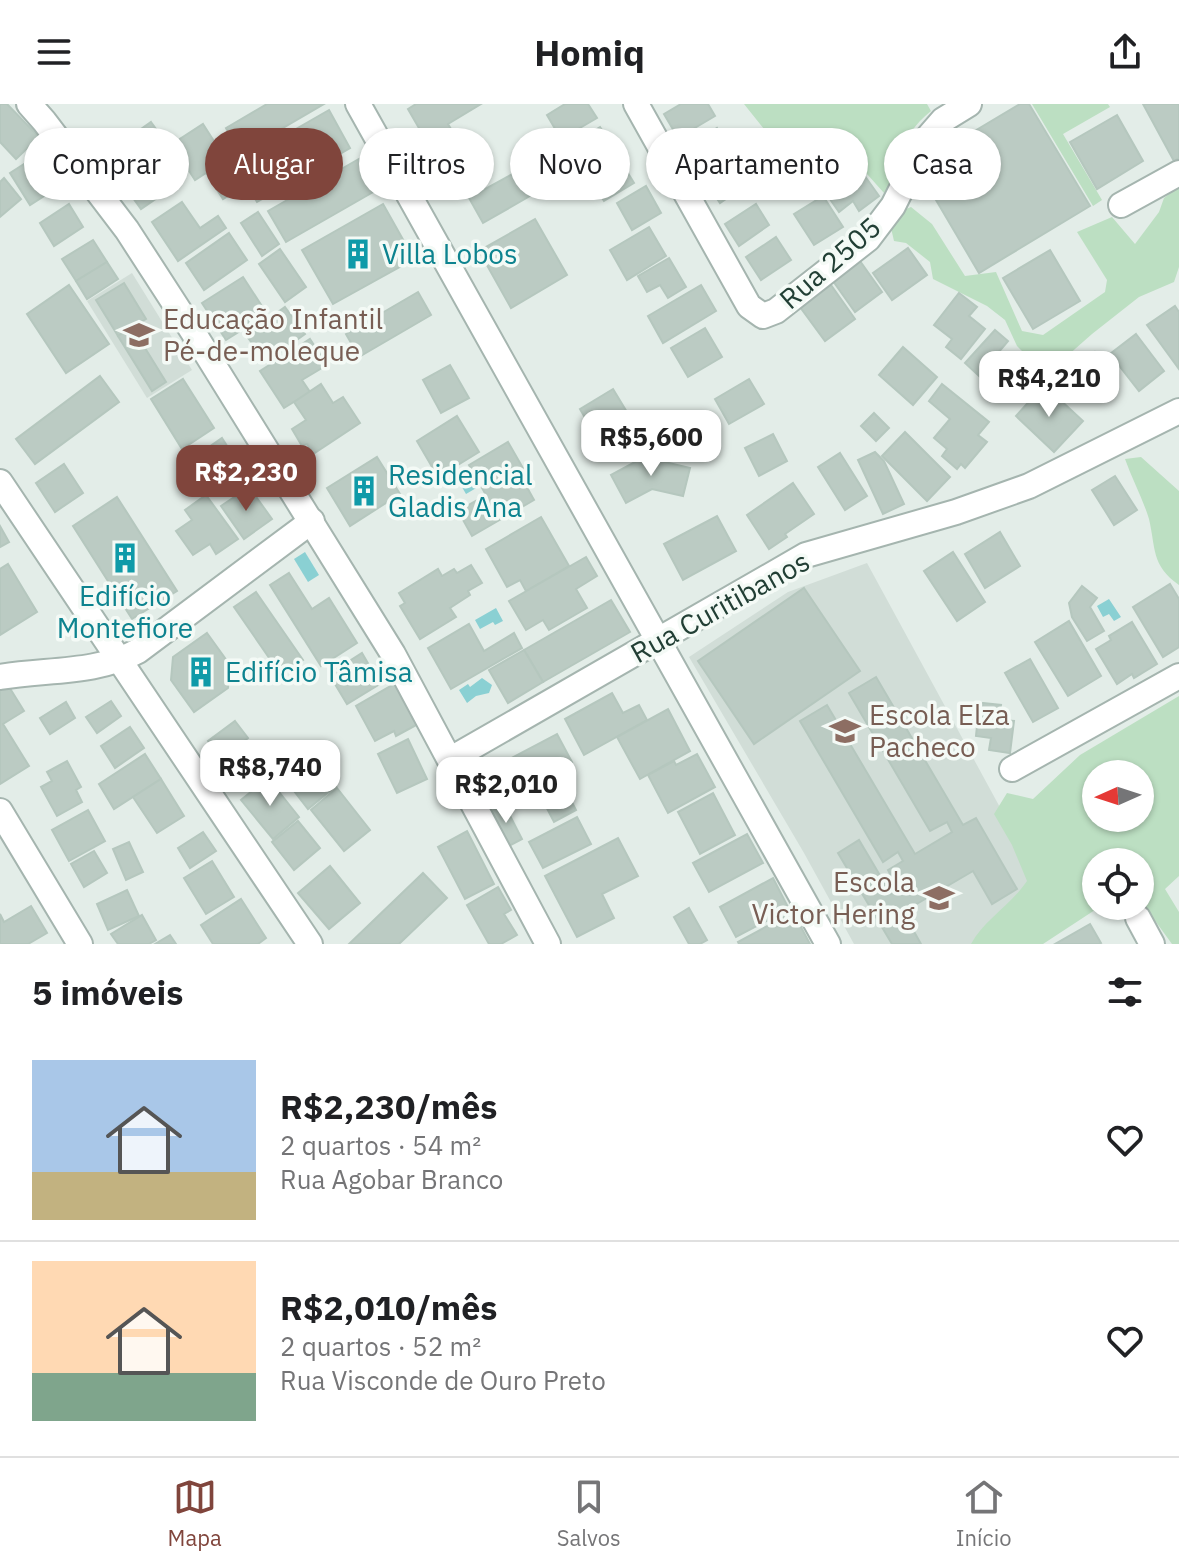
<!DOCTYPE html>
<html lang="pt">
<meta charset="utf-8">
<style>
:root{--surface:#fff;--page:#f6f6f6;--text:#202124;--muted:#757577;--line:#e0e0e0;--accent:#80453c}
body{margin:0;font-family:"IBM Plex Sans",sans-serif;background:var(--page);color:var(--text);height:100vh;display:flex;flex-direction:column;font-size:30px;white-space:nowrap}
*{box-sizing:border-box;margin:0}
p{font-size:26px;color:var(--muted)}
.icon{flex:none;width:44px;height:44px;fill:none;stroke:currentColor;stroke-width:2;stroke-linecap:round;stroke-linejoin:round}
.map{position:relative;height:840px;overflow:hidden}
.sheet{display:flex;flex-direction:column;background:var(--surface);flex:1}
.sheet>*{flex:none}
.hud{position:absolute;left:24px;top:24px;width:1132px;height:72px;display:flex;gap:16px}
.needle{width:52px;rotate:267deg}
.buttons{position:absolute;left:1082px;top:656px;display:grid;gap:16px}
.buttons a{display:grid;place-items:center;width:72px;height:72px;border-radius:50%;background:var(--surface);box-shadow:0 2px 6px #0004;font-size:40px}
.price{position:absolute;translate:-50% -68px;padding:0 18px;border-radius:16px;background:#fff;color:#222;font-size:26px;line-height:52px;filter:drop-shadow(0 2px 4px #0008)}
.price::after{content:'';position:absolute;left:50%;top:48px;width:24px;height:18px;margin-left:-12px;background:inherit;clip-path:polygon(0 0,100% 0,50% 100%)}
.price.current{background:var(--accent);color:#fff}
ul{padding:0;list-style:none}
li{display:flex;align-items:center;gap:24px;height:200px;padding:0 32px}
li+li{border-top:2px solid var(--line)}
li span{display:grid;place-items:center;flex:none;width:224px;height:160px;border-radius:0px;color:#555}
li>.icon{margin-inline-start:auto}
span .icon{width:96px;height:96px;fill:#fffc;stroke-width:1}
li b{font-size:34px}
h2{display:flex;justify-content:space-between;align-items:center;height:96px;padding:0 32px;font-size:34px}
.tag{padding:0 28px;border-radius:36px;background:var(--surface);box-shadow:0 2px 6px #0004;font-size:28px;line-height:72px}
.tag.current{background:var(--accent);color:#fff}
header{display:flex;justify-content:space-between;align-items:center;height:104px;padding:0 32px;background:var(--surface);font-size:36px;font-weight:700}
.tabs{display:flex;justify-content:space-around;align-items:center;height:112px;border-top:2px solid var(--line);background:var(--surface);font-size:22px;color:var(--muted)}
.tabs a{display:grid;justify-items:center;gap:4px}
.tabs .current{color:var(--accent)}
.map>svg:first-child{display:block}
.built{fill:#d1ddd7}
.green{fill:#bcdfc2;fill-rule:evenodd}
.water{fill:#8ad0d3}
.building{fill:#bbcbc3;stroke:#b5c7be;stroke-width:2}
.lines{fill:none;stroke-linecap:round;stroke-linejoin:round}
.minor-casing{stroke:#a5b5af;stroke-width:28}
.tertiary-casing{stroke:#a5b5af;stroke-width:28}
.minor{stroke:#fff;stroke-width:24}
.tertiary{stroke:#fff;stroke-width:24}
.labels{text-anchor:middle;stroke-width:7;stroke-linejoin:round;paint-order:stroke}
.culture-label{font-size:28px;fill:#0d838f;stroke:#f4faf6;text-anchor:start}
.street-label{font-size:28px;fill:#223f35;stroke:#f4faf6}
.education-label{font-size:28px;fill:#785e54;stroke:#f4faf6;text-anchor:start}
</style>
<header><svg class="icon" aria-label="menu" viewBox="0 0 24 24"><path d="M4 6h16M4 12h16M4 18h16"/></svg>Homiq<svg class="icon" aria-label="share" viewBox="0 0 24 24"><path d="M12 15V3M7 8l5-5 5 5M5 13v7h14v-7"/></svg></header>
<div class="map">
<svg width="1179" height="840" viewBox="0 0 1179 840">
<rect width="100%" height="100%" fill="#e3ede8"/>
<g class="built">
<polygon points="132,169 192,266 147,294 87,197"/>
<polygon points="867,459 1064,821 1042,840 854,840 804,749 689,553 788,488"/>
</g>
<g class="green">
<path d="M744,0H927L931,7C896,35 905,57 884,89L850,51L845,62L803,74Z"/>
<polygon points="1032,0 1108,0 1110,3 1063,30 1102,96 1093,102"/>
<polygon points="1179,82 1179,163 1174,178 1139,193 1092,230 1033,282 1025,281 1022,273 1031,263 1029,254 1017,242 1005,216 987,202 933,175 930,158 906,139 894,137 891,124 899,108 911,103 932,120 965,172 996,168 1022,227 1043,231 1105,188 1107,176 1077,128 1112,113 1135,140 1159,108 1164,94"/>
<path d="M1141,353L1179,387V481C1151,461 1156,445 1149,415C1143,395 1132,375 1125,355Z"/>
<path d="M1179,592V772L1165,785L1179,808V840H1172L1140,796V758H1096V802H1101L1043,840H971C984,816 1011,801 1027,777L1012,741L994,710L1007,689L1033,695L1080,651ZM1096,670H1140V714H1096Z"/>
</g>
<g class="water">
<polygon points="464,366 472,380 476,379 478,383 466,390 455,371"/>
<polygon points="305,448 319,471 308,478 294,455"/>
<polygon points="1109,495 1121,513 1114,517 1109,510 1103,513 1097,502"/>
<polygon points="496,504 503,517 495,521 493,518 480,525 475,516"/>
<polygon points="482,574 492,581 489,589 476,592 467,599 459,586 468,580 470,583"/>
</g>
<g class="building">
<polygon points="0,0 7,0 39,33 16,55 0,38"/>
<polygon points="267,0 324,0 240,49 226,24"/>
<polygon points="416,0 481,0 448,20 470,57 446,71 408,5"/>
<polygon points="565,0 588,0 597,14 561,35 547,11"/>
<polygon points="681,0 708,0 715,12 678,34 664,10"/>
<polygon points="1020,0 1029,0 1090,102 979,169 916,62"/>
<polygon points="1143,0 1179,0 1179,54 1174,57"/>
<polygon points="329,6 350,44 294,76 287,62 303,53 300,48 258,72 260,76 264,74 273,89 257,98 235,60"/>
<polygon points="1117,11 1143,57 1097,85 1070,38"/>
<polygon points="151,18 164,36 148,47 173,83 141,105 103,52"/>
<polygon points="203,20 226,56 195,76 172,40"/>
<polygon points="600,23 613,43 583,61 571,41"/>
<polygon points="717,24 733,47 700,69 684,46"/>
<polygon points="364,52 382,83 286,138 268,107"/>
<polygon points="738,52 753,76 720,99 704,75"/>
<polygon points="32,55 52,87 30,101 10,69"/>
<polygon points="620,56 634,79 604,97 590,74"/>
<polygon points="226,57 242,83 223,95 207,70"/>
<polygon points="857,61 879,92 859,107 853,97 839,108 823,85"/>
<polygon points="516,68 530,92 483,119 469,94"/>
<polygon points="4,74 21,95 0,113 0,78"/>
<polygon points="646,82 661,109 632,126 617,99"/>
<polygon points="823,92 843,123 814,141 794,110"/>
<polygon points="182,98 200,124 218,112 226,124 178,157 152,118"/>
<polygon points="69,100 83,123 54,142 40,119"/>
<polygon points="383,100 414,155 333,200 302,146"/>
<polygon points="756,100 769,121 739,142 725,120"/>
<polygon points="258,108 279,140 262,152 241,119"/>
<polygon points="535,115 567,171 511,204 479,147"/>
<polygon points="649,123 666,152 627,176 610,146"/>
<polygon points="229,129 247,156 204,186 186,159"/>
<polygon points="776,133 791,156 761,176 746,153"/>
<polygon points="93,136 107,158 76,177 62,155"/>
<polygon points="908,144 927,171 892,196 873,169"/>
<polygon points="280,145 306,183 285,198 259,160"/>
<polygon points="1050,146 1080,197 1033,225 1003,174"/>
<polygon points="669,154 686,183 668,194 660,181 647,188 638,172"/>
<polygon points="860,157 882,188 855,208 833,177"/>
<polygon points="107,158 118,175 87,195 76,177"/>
<polygon points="243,173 267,210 226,236 202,199"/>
<polygon points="124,179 146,215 118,232 96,196"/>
<polygon points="69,181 109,240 66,269 27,210"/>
<polygon points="701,181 716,207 663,239 648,212"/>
<polygon points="831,181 855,215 825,237 800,203"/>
<polygon points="418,188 431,211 359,253 346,230"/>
<polygon points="959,189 977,203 969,212 985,225 961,255 946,243 952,235 934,221"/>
<polygon points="1175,202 1179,208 1179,265 1147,221"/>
<polygon points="285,203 305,230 266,258 246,231"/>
<polygon points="132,223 166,278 152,287 118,232"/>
<polygon points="705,224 722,253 688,273 671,244"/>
<polygon points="995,226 1008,237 997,250 1009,261 990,282 965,259"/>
<polygon points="1136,230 1164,267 1139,287 1110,250"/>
<polygon points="310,235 327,261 302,276 310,288 284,304 260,267"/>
<polygon points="903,243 937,273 913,301 879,271"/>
<polygon points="1095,248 1114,266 1086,296 1067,278"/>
<polygon points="450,261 469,294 441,309 423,276"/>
<polygon points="100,272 119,298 35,360 16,335"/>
<polygon points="183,275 214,324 182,345 151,295"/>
<polygon points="749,275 764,300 729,320 715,295"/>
<polygon points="321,280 333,299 343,293 360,319 313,350 307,340 302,342 292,325 306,316 294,298"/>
<polygon points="942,280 989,318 978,331 987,338 965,364 961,360 957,365 942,352 947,345 934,334 950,315 929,297"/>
<polygon points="1044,281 1083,317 1054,348 1016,312"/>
<polygon points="613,285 639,328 605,348 580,305"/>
<polygon points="874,309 889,324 876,337 861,322"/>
<polygon points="457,312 479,348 438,373 417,337"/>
<polygon points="905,328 950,373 927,397 882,352"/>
<polygon points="773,330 787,357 759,372 745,344"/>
<polygon points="222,334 236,356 213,371 199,350"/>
<polygon points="508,338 524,366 519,369 534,396 472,432 458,407 486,391 469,361"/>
<polygon points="875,348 884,357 904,400 883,410 858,356"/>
<polygon points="840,349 867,392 845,406 818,363"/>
<polygon points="650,350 652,355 690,364 683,392 652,385 626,399 611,371"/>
<polygon points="377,353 400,390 350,422 327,384"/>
<polygon points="64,360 83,389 55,408 36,379"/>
<polygon points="1115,372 1137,406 1114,421 1092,386"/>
<polygon points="793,379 814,410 785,430 787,433 769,445 747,411"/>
<polygon points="249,383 272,415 244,435 221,402"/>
<polygon points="206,391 238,435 216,450 210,440 193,451 176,427 192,416 185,406"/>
<polygon points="117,393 177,487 132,515 73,422"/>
<polygon points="717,412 736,447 683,476 664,440"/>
<polygon points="541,413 569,462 526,487 520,476 507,483 486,445"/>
<polygon points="0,422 9,438 0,443"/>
<polygon points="1000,428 1020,462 985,484 965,450"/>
<polygon points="953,448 985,498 957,517 924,467"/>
<polygon points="586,453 597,472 576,485 587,504 549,526 543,516 526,526 509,497"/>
<polygon points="8,460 37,508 0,531 0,465"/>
<polygon points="471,461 482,479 468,487 470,491 450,504 456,513 420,535 400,502 405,499 399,489 438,465 442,472 454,465 457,469"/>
<polygon points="289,469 312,505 329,494 357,539 321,562 270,481"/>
<polygon points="1170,480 1179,495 1179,543 1163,553 1133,503"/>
<polygon points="1082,482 1097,494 1090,503 1104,527 1087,537 1072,513 1069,499"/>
<polygon points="804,484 860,567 754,640 698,557"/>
<polygon points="256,488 303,556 281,571 234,503"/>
<polygon points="611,496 630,528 543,578 524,546"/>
<polygon points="1069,517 1101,572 1068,592 1035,538"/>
<polygon points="1132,518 1157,560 1134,574 1132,570 1117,580 1096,545 1111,536 1109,532"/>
<polygon points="469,520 484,547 514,529 522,544 451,585 428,544"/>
<polygon points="207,529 230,561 228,584 194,608 171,576 173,553"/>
<polygon points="524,546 543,578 508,599 489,566"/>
<polygon points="362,549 380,580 347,600 329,570"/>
<polygon points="1030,555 1058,604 1033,618 1005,569"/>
<polygon points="876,573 963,721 976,714 1017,785 992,800 973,767 903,808 921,840 892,840 838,749 859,736 891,790 899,786 888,766 903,757 898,748 883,758 800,617 827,601 915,750 952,728 947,718 930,727 849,589"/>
<polygon points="6,578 24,607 3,620 29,662 0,680 0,582"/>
<polygon points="396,579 418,620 396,632 394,627 375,637 356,602"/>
<polygon points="612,589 623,609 639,601 647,616 584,651 565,615"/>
<polygon points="111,597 121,612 97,629 86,613"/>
<polygon points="66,598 75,614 50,630 40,614"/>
<polygon points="983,599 1001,601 999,616 1014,617 1010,649 989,646 991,634 976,632 977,622 967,620 969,602 982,603"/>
<polygon points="668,605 690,647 640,675 617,633"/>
<polygon points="235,617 248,634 221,655 208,637"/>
<polygon points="130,623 144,644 115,664 101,642"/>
<polygon points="557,630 572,658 556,667 576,706 554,718 538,687 506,703 487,667"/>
<polygon points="408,635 427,675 397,689 378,650"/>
<polygon points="304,643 336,682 308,705 277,665"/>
<polygon points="145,650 161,675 114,705 99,680"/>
<polygon points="697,650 715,683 668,709 648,671 674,657 676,661"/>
<polygon points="67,657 81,683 76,686 82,698 57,712 41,683 52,677 47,668"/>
<polygon points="268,674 299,713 273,735 241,696"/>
<polygon points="161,675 184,712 157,729 133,693"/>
<polygon points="337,684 370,726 344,747 311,706"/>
<polygon points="713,689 735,731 700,750 678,708"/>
<polygon points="504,700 522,735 509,742 491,707"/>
<polygon points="88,706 105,737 69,757 52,726"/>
<polygon points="577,713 591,740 543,764 529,738"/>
<polygon points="298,717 320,744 294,766 272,738"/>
<polygon points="467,727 494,780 465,795 438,743"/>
<polygon points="203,728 216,747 190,764 178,744"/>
<polygon points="747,730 763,759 709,788 693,759"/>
<polygon points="618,734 638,772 602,790 614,814 577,833 545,772"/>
<polygon points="129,738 143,768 126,776 113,745"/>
<polygon points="94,747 107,769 84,783 71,760"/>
<polygon points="212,757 234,793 206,810 184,774"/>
<polygon points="330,762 360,799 329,825 298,789"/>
<polygon points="423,769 447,794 399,840 349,840"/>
<polygon points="773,774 789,805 736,833 720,803"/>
<polygon points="498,783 511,806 504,810 517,831 501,840 489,840 467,801"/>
<polygon points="127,786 139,812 108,826 97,800"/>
<polygon points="241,795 266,834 258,840 213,840 201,821"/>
<polygon points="31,802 47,829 28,840 0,840 0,810 4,818"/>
<polygon points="689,804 707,836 700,840 689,840 674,813"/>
<polygon points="793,808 810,840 739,840 738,838"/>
<polygon points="142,811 156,836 149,840 118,840 111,830"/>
<polygon points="1090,820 1101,839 1099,840 1055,840"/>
<polygon points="170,831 176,840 155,840"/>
</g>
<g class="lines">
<g class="minor-casing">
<g id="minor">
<polyline points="29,0 44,17 127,126 193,228 393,550 548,840"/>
<polyline points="358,0 828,840"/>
<polyline points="636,0 749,202 763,212 776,207 868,135 893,102 904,80 909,55 943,16 969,0"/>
<polyline points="1121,101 1179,69"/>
<path d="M0,573C46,565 96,570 138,547L312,417"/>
<polyline points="451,655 806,451 956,408 1029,382 1179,307"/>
<polyline points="1012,665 1179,572"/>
<polyline points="0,707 80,840"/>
<polyline points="1138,814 1152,840"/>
</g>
</g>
<g class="tertiary-casing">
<polyline id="tertiary" points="0,378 310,840"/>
</g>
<use href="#minor" class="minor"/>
<use href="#tertiary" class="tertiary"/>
</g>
<defs>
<g id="building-bare" transform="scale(2.4)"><path d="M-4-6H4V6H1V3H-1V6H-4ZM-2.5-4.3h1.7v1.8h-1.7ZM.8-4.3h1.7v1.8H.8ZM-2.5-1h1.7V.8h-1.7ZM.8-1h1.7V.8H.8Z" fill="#0f9aa8" stroke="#f4faf6" stroke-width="2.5" paint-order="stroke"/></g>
<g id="school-bare" transform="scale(2.4)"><path d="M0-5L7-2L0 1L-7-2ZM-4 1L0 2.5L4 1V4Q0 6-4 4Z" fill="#8d6e63" stroke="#f4faf6" stroke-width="2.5" paint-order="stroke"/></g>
</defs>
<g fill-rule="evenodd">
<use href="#building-bare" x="358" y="150"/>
<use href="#school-bare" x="139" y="231"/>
<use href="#building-bare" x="364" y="387"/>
<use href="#building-bare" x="125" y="454"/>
<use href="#building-bare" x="201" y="568"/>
<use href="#school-bare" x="845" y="627"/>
<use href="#school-bare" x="939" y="794"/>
</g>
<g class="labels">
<g class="culture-label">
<text x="382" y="160">Villa Lobos</text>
<text x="388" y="381">Residencial<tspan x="388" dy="32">Gladis Ana</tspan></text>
<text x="125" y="502" text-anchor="middle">Edifício<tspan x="125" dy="32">Montefiore</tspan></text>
<text x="225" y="578">Edifício Tâmisa</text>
</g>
<g class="street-label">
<text transform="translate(830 159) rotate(-41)" y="10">Rua 2505</text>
<text transform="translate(720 503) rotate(-29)" y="10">Rua Curitibanos</text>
</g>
<g class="education-label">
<text x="163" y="225">Educação Infantil<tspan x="163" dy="32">Pé-de-moleque</tspan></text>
<text x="869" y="621">Escola Elza<tspan x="869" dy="32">Pacheco</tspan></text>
<text x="915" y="788" text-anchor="end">Escola<tspan x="915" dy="32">Victor Hering</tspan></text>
</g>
</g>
</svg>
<div class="buttons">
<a><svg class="needle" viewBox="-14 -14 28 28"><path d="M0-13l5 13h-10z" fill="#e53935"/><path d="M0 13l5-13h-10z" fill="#757577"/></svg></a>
<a><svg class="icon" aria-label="locate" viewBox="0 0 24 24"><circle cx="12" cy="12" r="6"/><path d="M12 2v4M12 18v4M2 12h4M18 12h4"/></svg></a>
</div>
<b class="price" style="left:1049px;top:315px">R$4,210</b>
<b class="price" style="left:651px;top:374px">R$5,600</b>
<b class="price current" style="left:246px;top:409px">R$2,230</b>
<b class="price" style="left:270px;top:704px">R$8,740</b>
<b class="price" style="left:506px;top:721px">R$2,010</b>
<div class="hud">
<a class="tag">Comprar</a>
<a class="tag current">Alugar</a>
<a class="tag">Filtros</a>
<a class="tag">Novo</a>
<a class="tag">Apartamento</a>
<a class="tag">Casa</a>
</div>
</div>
<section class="sheet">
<h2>5 imóveis<svg class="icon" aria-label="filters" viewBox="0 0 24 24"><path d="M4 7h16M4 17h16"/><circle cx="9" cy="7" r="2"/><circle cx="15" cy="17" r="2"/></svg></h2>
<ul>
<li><span style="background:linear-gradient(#a9c7e8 70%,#c2b280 0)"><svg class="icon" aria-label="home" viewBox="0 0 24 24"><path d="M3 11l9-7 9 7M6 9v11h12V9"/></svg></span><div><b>R$2,230/mês</b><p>2 quartos · 54 m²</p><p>Rua Agobar Branco</p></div><svg class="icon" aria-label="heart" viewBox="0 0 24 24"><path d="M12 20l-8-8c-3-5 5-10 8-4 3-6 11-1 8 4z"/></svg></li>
<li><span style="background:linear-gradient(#ffd9b3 70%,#7fa58c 0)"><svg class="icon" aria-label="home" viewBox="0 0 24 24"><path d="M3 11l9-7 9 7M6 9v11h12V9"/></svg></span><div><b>R$2,010/mês</b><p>2 quartos · 52 m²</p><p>Rua Visconde de Ouro Preto</p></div><svg class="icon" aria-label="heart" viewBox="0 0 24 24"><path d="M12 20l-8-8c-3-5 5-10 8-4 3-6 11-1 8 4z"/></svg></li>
</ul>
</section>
<nav class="tabs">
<a class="current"><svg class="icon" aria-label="map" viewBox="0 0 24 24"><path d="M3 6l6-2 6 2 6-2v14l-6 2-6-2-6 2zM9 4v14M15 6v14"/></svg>Mapa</a>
<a><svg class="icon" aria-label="saved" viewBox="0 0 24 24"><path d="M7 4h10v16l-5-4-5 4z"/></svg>Salvos</a>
<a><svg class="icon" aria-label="home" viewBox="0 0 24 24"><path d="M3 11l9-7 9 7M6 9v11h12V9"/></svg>Início</a>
</nav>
